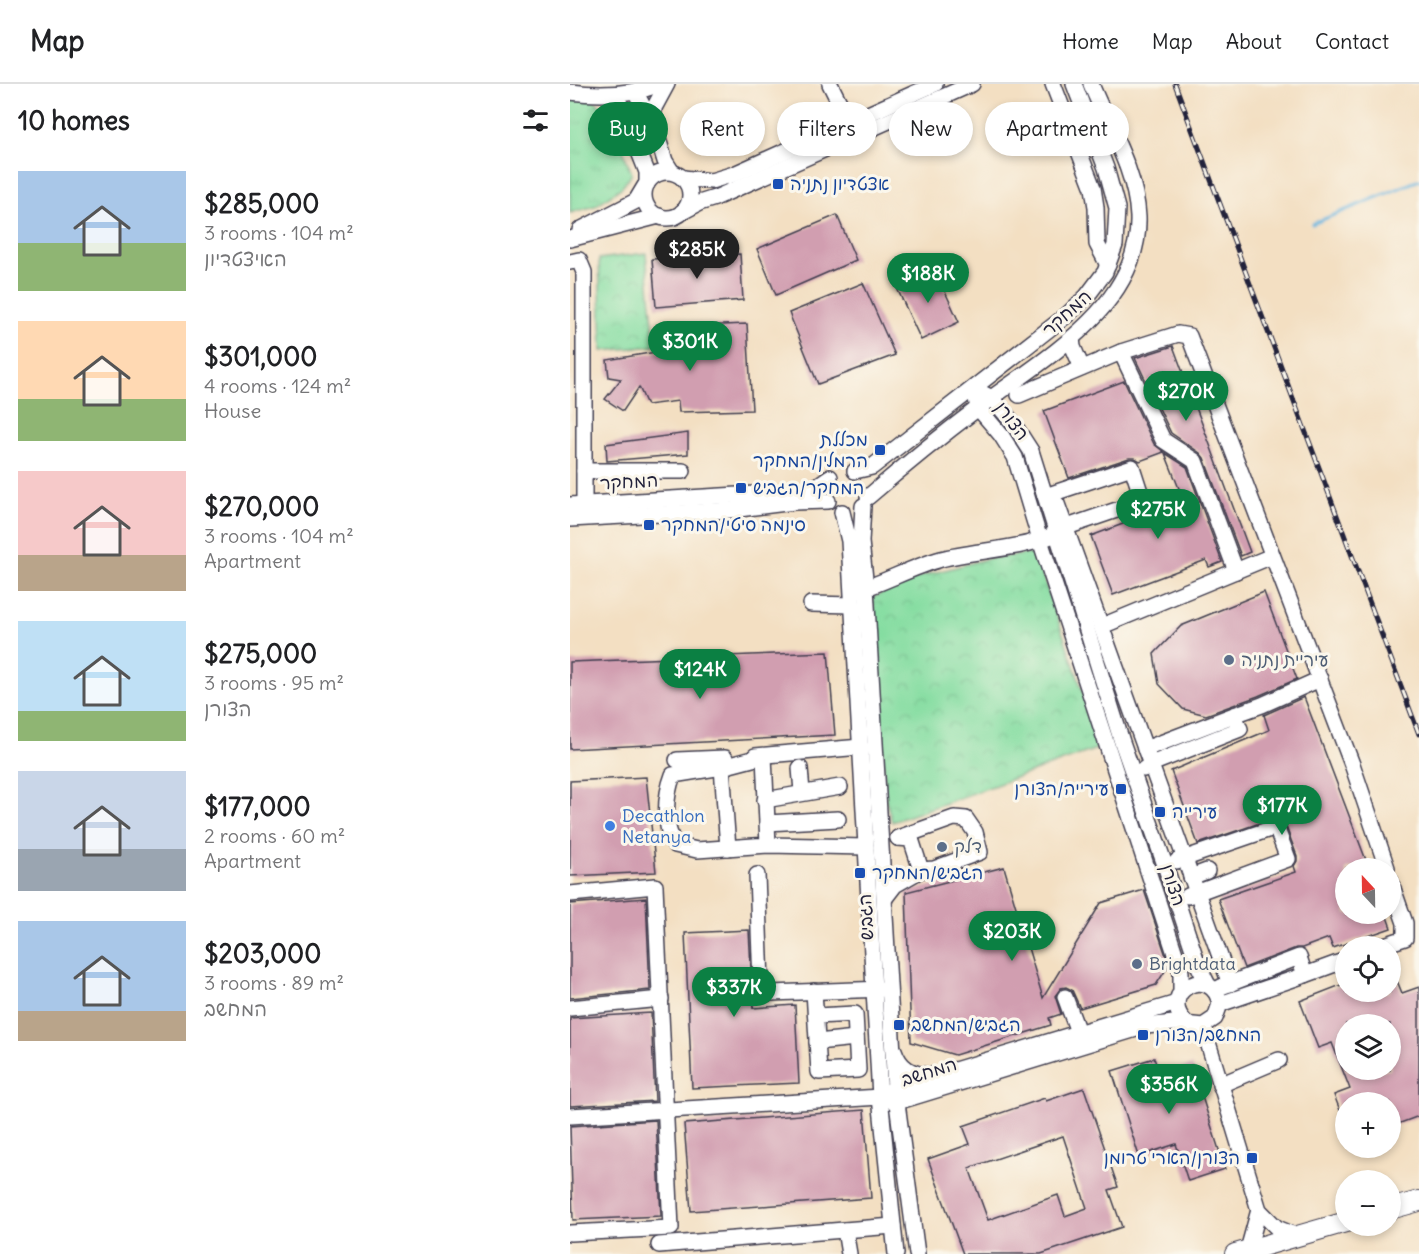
<!DOCTYPE html>
<meta charset="utf-8">
<style>
:root{--surface:#fff;--page:#f2f2f2;--text:#202124;--muted:#757577;--line:#e0e0e0;--accent:#0b8043}
body{margin:0;font-family:Delius,"Playpen Sans Hebrew",sans-serif;background:var(--page);color:var(--text);height:100vh;display:flex;flex-direction:column;font-size:22px;white-space:nowrap}
*{box-sizing:border-box;margin:0}
p{font-size:20px;color:var(--muted)}
.icon{flex:none;width:33px;height:33px;fill:none;stroke:currentColor;stroke-width:2;stroke-linecap:round;stroke-linejoin:round}
.map{position:relative;flex:1;overflow:hidden}
.details{display:flex;flex-direction:column;background:var(--surface);width:570px}
.details>*{flex:none}
.guide{position:absolute;left:18px;top:18px;width:570px;height:54px;display:flex;gap:12px}
.needle{width:39px;rotate:338deg}
.controls{position:absolute;left:765px;top:774px;display:grid;gap:12px}
.controls a{display:grid;place-items:center;width:66px;height:66px;border-radius:50%;background:var(--surface);box-shadow:0 3px 9px #0003;font-size:30px}
.price{position:absolute;translate:-50% -51px;padding:0 14px;border-radius:21px;background:var(--accent);color:#fff;font-size:20px;line-height:39px;filter:drop-shadow(0 2px 3px #0008)}
.price::after{content:'';position:absolute;left:50%;top:36px;width:18px;height:14px;margin-left:-9px;background:inherit;clip-path:polygon(0 0,100% 0,50% 100%)}
.price.active{background:#222;color:#fff}
ul{padding:0;list-style:none}
li{display:flex;align-items:center;gap:18px;height:150px;padding:0 18px}
li span{display:grid;place-items:center;flex:none;width:168px;height:120px;border-radius:0px;color:#555}
li>.icon{margin-inline-start:auto}
span .icon{width:72px;height:72px;fill:#fffc;stroke-width:1}
li b{font-size:26px}
h2{display:flex;justify-content:space-between;align-items:center;height:72px;padding:0 18px;font-size:26px}
.chip{padding:0 21px;border-radius:27px;background:var(--surface);box-shadow:0 3px 9px #0003;font-size:21px;line-height:54px}
.chip.active{background:var(--accent);color:#fff}
header{display:flex;align-items:center;gap:36px;box-sizing:border-box;height:84px;padding:0 30px;background:var(--surface);border-bottom:2px solid var(--line)}
header strong{font-size:28px}
nav{display:flex;gap:33px;margin-inline-start:auto;font-size:21px}
main{display:flex;flex:1;min-height:0}
.map>svg:first-child{display:block}
.grass{fill:url(#grass-tufts);stroke:#54806e;stroke-width:1.5}
.park{fill:url(#park-crowns);stroke:#54806e;stroke-width:1.5}
.lines{fill:none;stroke-linecap:round;stroke-linejoin:round}
.stream{stroke:#64b3de;stroke-width:3}
.building{fill:#d19eb0;fill-rule:evenodd}
.minor-casing{stroke:#413e4f;stroke-width:18}
.major-casing{stroke:#413e4f;stroke-width:22}
.minor{stroke:#fff;stroke-width:15}
.major{stroke:#fff;stroke-width:20}
.rail-casing{stroke:#22223b;stroke-width:5}
.rail{stroke:#fbf7ec;stroke-width:3;stroke-dasharray:9;stroke-linecap:butt}
.transit-dot{fill:#1a4fb4;stroke:#fbf7ec;stroke-width:2}
.service-dot{fill:#5c6f8a;stroke:#fbf7ec;stroke-width:2}
.shop-dot{fill:#3f7fe0;stroke:#fbf7ec;stroke-width:2}
.labels{text-anchor:middle;stroke-width:6;stroke-linejoin:round;paint-order:stroke}
.transit-label{font-size:18px;fill:#164399;stroke:#fbf7ec;text-anchor:start}
.street-label{font-size:18px;fill:#22223b;stroke:#fbf7ec}
.service-label{font-size:18px;fill:#4e5e75;stroke:#fbf7ec;text-anchor:start}
.shop-label{font-size:18px;fill:#366cbe;stroke:#fbf7ec;text-anchor:start}
</style>
<header>
<strong>Map</strong>
<nav><a>Home</a><a>Map</a><a>About</a><a>Contact</a></nav>
</header>
<main>
<section class="details">
<h2>10 homes<svg class="icon" aria-label="filters" viewBox="0 0 24 24"><path d="M4 7h16M4 17h16"/><circle cx="9" cy="7" r="2"/><circle cx="15" cy="17" r="2"/></svg></h2>
<ul>
<li><span style="background:linear-gradient(#a9c7e8 60%,#8fb573 0)"><svg class="icon" aria-label="home" viewBox="0 0 24 24"><path d="M3 11l9-7 9 7M6 9v11h12V9"/></svg></span><div><b>$285,000</b><p>3 rooms · 104 m²</p><p>האיצטדיון</p></div></li>
<li><span style="background:linear-gradient(#ffd9b3 65%,#8fb573 0)"><svg class="icon" aria-label="home" viewBox="0 0 24 24"><path d="M3 11l9-7 9 7M6 9v11h12V9"/></svg></span><div><b>$301,000</b><p>4 rooms · 124 m²</p><p>House</p></div></li>
<li><span style="background:linear-gradient(#f6c9c9 70%,#b9a48a 0)"><svg class="icon" aria-label="home" viewBox="0 0 24 24"><path d="M3 11l9-7 9 7M6 9v11h12V9"/></svg></span><div><b>$270,000</b><p>3 rooms · 104 m²</p><p>Apartment</p></div></li>
<li><span style="background:linear-gradient(#bfe0f5 75%,#8fb573 0)"><svg class="icon" aria-label="home" viewBox="0 0 24 24"><path d="M3 11l9-7 9 7M6 9v11h12V9"/></svg></span><div><b>$275,000</b><p>3 rooms · 95 m²</p><p>הצורן</p></div></li>
<li><span style="background:linear-gradient(#c9d6e8 65%,#9aa5b1 0)"><svg class="icon" aria-label="home" viewBox="0 0 24 24"><path d="M3 11l9-7 9 7M6 9v11h12V9"/></svg></span><div><b>$177,000</b><p>2 rooms · 60 m²</p><p>Apartment</p></div></li>
<li><span style="background:linear-gradient(#a9c7e8 75%,#b9a48a 0)"><svg class="icon" aria-label="home" viewBox="0 0 24 24"><path d="M3 11l9-7 9 7M6 9v11h12V9"/></svg></span><div><b>$203,000</b><p>3 rooms · 89 m²</p><p>המחשב</p></div></li>
</ul>
</section>
<div class="map">
<svg width="849" height="1170" viewBox="0 0 849 1170">
<defs>
<pattern id="grass-tufts" width="24" height="20" patternUnits="userSpaceOnUse" patternTransform="scale(1.5)"><rect width="24" height="20" fill="#85dda1"/><path d="M3 7l-1-3M5 7V3M7 7l1-3M15 17l-1-3M17 17v-4M19 17l1-3" fill="none" stroke="#73bd8c"/></pattern>
<pattern id="park-crowns" width="20" height="18" patternUnits="userSpaceOnUse" patternTransform="scale(1.5)"><rect width="20" height="18" fill="#85dda1"/><path d="M2 6a3 3 0 1 1 6 0M12 15a3 3 0 1 1 6 0" fill="none" stroke="#73bd8c"/></pattern>
</defs>
<rect width="100%" height="100%" fill="#fbf7ec"/>
<filter id="ink" filterUnits="userSpaceOnUse"><feTurbulence type="fractalNoise" baseFrequency=".0167" numOctaves="2"/><feDisplacementMap in="SourceGraphic" scale="12" xChannelSelector="R" yChannelSelector="G"/><feConvolveMatrix kernelMatrix="1 2 1 2 8 2 1 2 1" color-interpolation-filters="sRGB"/></filter>
<filter id="wash" filterUnits="userSpaceOnUse"><feTurbulence type="fractalNoise" baseFrequency=".008" numOctaves="4" result="noise"/><feDisplacementMap in="SourceGraphic" scale="24" xChannelSelector="R" yChannelSelector="G"/><feGaussianBlur stdDeviation="1.35" result="paint"/><feColorMatrix in="noise" values="0 0 0 0 0 0 0 0 0 0 0 0 0 0 0 0 0 1.4 0 .05"/><feComposite in="paint" operator="in"/></filter>
<g filter="url(#wash)">
<rect width="100%" height="100%" fill="#f3dfc2"/>
<polygon class="grass" points="0,14 24,16 39,30 62,90 52,103 25,122 0,129"/>
<g class="park">
<polygon points="76,169 85,262 32,267 29,175"/>
<polygon points="465,469 532,663 322,738 316,717 303,513 349,493 416,475"/>
</g>
<g class="lines">
<polyline class="stream" points="742,140 849,96"/>
</g>
<g id="blocks">
<g class="building">
<polygon points="267,131 286,176 206,211 187,165"/>
<polygon points="170,170 173,216 86,223 82,175"/>
<polygon points="364,184 389,238 351,256 326,202"/>
<polygon points="293,199 325,271 248,300 219,229"/>
<polygon points="177,240 182,326 109,328 108,317 77,321 69,303 53,327 35,315 51,295 39,293 37,276 104,265 103,243"/>
<polygon points="603,262 680,468 671,472 634,374 630,369 601,349 565,274"/>
<polygon points="554,297 584,360 594,368 570,377 565,374 559,374 499,394 474,327"/>
<polygon points="118,349 118,370 37,377 36,360"/>
<polygon points="595,369 617,383 652,478 639,483 636,476 543,511 521,452 614,417"/>
<polygon points="694,508 727,595 688,612 636,631 613,625 589,600 584,570 611,542"/>
<polygon points="258,568 265,651 0,665 0,578"/>
<polygon points="734,613 799,784 776,784 776,830 816,830 821,844 763,864 759,854 732,864 726,864 674,884 648,815 726,788 724,782 727,777 727,772 715,740 707,733 628,760 601,687 699,646 694,631"/>
<polygon points="76,693 86,788 0,792 0,697"/>
<polygon points="434,783 473,914 531,819 574,806 599,881 586,901 510,924 502,906 496,903 491,904 485,912 491,930 479,934 481,941 385,971 341,958 336,808"/>
<polygon points="76,814 80,906 0,914 0,820"/>
<polygon points="179,846 183,924 225,921 229,999 122,1004 115,849"/>
<path d="M821,882L832,909L849,903V1032L820,1043V1018H776L775,1039L764,1011L780,1005L762,959L748,964L730,917L776,899V908H820ZM776,940H820V986H776Z"/>
<polygon points="81,929 85,1017 0,1022 0,934"/>
<polygon points="584,974 590,991 622,981 655,1085 618,1097 606,1060 569,1072 542,987"/>
<path d="M514,1004L548,1103L539,1106L552,1143L471,1170H393L358,1075L400,1060L393,1042L475,1014L476,1017ZM493,1052L517,1124L495,1132L488,1111L418,1136L399,1084Z"/>
<polygon points="294,1026 301,1114 121,1127 114,1040"/>
<polygon points="86,1036 91,1132 3,1136 0,1042"/>
</g>
</g>
</g>
<g filter="url(#ink)">
<use href="#blocks" fill-opacity="0" stroke="#413e4f" stroke-width="1.5"/>
<g class="lines">
<g class="minor-casing">
<g id="minor">
<polyline points="260,0 271,22"/>
<polyline points="483,0 523,104 526,123 527,160 538,181"/>
<polyline points="65,7 85,45 95,77 102,88"/>
<path d="M0,8C31,12 61,11 91,0"/>
<polyline points="46,10 77,88 77,100"/>
<polyline points="84,40 84,24 97,0"/>
<circle cx="97" cy="111" r="23"/>
<polyline points="113,94 141,97 164,90 365,0"/>
<polyline points="112,128 129,119 145,114 402,0"/>
<polyline points="10,146 66,117 75,102"/>
<polyline points="0,155 89,132"/>
<polyline points="0,178 9,176 14,188 14,420"/>
<polyline points="502,254 503,263 512,284"/>
<polyline points="551,268 593,356 625,377 666,487"/>
<polyline points="404,305 422,314 443,339 461,367 552,658 595,781 628,881 638,901"/>
<polyline points="404,305 408,324 431,351 445,373 470,456 611,888 611,907"/>
<polyline points="449,311 551,268 608,250 619,252 783,683 817,784"/>
<polyline points="14,387 113,387"/>
<polyline points="285,387 302,383 497,231 517,212 535,188 545,161 547,124 536,84 504,0"/>
<path d="M298,413C334,382 371,352 408,324C471,276 571,223 568,133C566,86 538,43 521,0"/>
<polyline points="487,420 660,900"/>
<polyline points="0,421 234,407 244,404 260,393"/>
<polyline points="293,422 291,458 296,504 325,1004 347,1170"/>
<polyline points="272,428 279,457 310,1013 326,1170"/>
<polyline points="0,435 161,426 224,418 258,417"/>
<path d="M287,507C316,498 342,483 371,475C408,465 466,466 497,443L573,417L562,383L475,412"/>
<polyline points="241,520 283,521"/>
<polyline points="532,542 702,472"/>
<polyline points="664,631 692,621 750,595"/>
<polyline points="185,672 291,663"/>
<polyline points="107,676 155,674"/>
<polyline points="152,683 158,764"/>
<polyline points="230,684 232,708"/>
<polyline points="574,685 581,680 670,645 664,631 575,665"/>
<polyline points="195,716 270,703"/>
<polyline points="197,739 268,735"/>
<polyline points="328,754 384,734 396,735 405,748 410,768 364,785 351,786"/>
<path d="M198,761L194,672L152,683L103,691C95,712 93,742 105,761L127,766L198,761L296,763"/>
<polyline points="607,777 706,743 718,775 618,812"/>
<polyline points="187,791 191,899 200,909 315,905"/>
<polyline points="621,793 637,787"/>
<polyline points="0,810 85,802 101,1144 0,1149"/>
<polyline points="315,814 325,801 351,786 341,755 328,754"/>
<polyline points="811,862 835,854 835,839 820,796"/>
<polyline points="735,891 776,876"/>
<polyline points="244,907 249,988 288,986 285,930 246,932"/>
<polyline points="495,913 508,948"/>
<polyline points="650,920 735,891 729,873 651,903"/>
<polyline points="0,924 91,915"/>
<polyline points="633,942 689,1126 707,1144 727,1152"/>
<polyline points="247,958 286,954"/>
<path d="M324,966C330,984 342,991 360,991"/>
<polyline points="650,1001 709,976"/>
<polyline points="318,1008 325,1004 607,919"/>
<path d="M0,1032L310,1013L327,1018L576,942L604,939L633,942L645,934L650,920C642,878 585,908 616,939"/>
<polyline points="275,1146 279,1170"/>
<polyline points="89,1161 323,1142"/>
<polyline points="678,1166 689,1126"/>
</g>
</g>
<g class="major-casing">
<g id="major">
<polyline points="820,1125 849,1117"/>
<polyline points="665,1170 776,1138"/>
</g>
</g>
<use href="#minor" class="minor"/>
<use href="#major" class="major"/>
<g class="rail-casing">
<polyline id="rail" points="605,0 849,650"/>
</g>
<use href="#rail" class="rail"/>
</g>
</g>
<g class="transit-dot">
<rect x="202" y="94" width="12" height="12" rx="3"/>
<rect x="304" y="360" width="12" height="12" rx="3"/>
<rect x="165" y="398" width="12" height="12" rx="3"/>
<rect x="73" y="435" width="12" height="12" rx="3"/>
<rect x="545" y="699" width="12" height="12" rx="3"/>
<rect x="584" y="722" width="12" height="12" rx="3"/>
<rect x="284" y="783" width="12" height="12" rx="3"/>
<rect x="323" y="935" width="12" height="12" rx="3"/>
<rect x="567" y="945" width="12" height="12" rx="3"/>
<rect x="676" y="1068" width="12" height="12" rx="3"/>
</g>
<g class="service-dot">
<circle cx="659" cy="576" r="6"/>
<circle cx="372" cy="763" r="6"/>
<circle cx="567" cy="880" r="6"/>
</g>
<circle class="shop-dot" cx="40" cy="742" r="6"/>
<g class="labels">
<g class="transit-label">
<text x="220" y="106">אצטדיון נתניה</text>
<text x="298" y="362" text-anchor="end">מכללת<tspan x="298" dy="21">הרמלין/המחקר</tspan></text>
<text x="183" y="410">המחקר/הגביש</text>
<text x="91" y="447">סינמה סיטי/המחקר</text>
<text x="539" y="711" text-anchor="end">עירייה/הצורן</text>
<text x="602" y="734">עירייה</text>
<text x="302" y="795">הגביש/המחקר</text>
<text x="341" y="947">הגביש/המחשב</text>
<text x="585" y="957">המחשב/הצורן</text>
<text x="670" y="1080" text-anchor="end">הצורן/הארי טרומן</text>
</g>
<g class="street-label">
<text transform="translate(497 229) rotate(-42)" y="6">המחקר</text>
<text transform="translate(442 337) rotate(53)" y="6">הצורן</text>
<text transform="translate(59 398) rotate(-3)" y="6">המחקר</text>
<text transform="translate(603 801) rotate(72)" y="6">הצורן</text>
<text transform="translate(296 833) rotate(-93)" y="6">הגביש</text>
<text transform="translate(359 988) rotate(-17)" y="6">המחשב</text>
</g>
<g class="service-label">
<text x="671" y="582">עיריית נתניה</text>
<text x="384" y="769">דלק</text>
<text x="579" y="886">Brightdata</text>
</g>
<g class="shop-label">
<text x="52" y="738">Decathlon<tspan x="52" dy="21">Netanya</tspan></text>
</g>
</g>
</svg>
<div class="controls">
<a><svg class="needle" viewBox="-14 -14 28 28"><path d="M0-13l5 13h-10z" fill="#e53935"/><path d="M0 13l5-13h-10z" fill="#757577"/></svg></a>
<a><svg class="icon" aria-label="locate" viewBox="0 0 24 24"><circle cx="12" cy="12" r="6"/><path d="M12 2v4M12 18v4M2 12h4M18 12h4"/></svg></a>
<a><svg class="icon" aria-label="layers" viewBox="0 0 24 24"><path d="M12 4l9 5-9 5-9-5zM3 14l9 5 9-5"/></svg></a>
<a>+</a>
<a>−</a>
</div>
<b class="price active" style="left:127px;top:196px">$285K</b>
<b class="price" style="left:358px;top:220px">$188K</b>
<b class="price" style="left:120px;top:288px">$301K</b>
<b class="price" style="left:616px;top:338px">$270K</b>
<b class="price" style="left:588px;top:456px">$275K</b>
<b class="price" style="left:130px;top:616px">$124K</b>
<b class="price" style="left:712px;top:752px">$177K</b>
<b class="price" style="left:442px;top:878px">$203K</b>
<b class="price" style="left:164px;top:934px">$337K</b>
<b class="price" style="left:599px;top:1031px">$356K</b>
<div class="guide">
<a class="chip active">Buy</a>
<a class="chip">Rent</a>
<a class="chip">Filters</a>
<a class="chip">New</a>
<a class="chip">Apartment</a>
</div>
</div>
</main>
